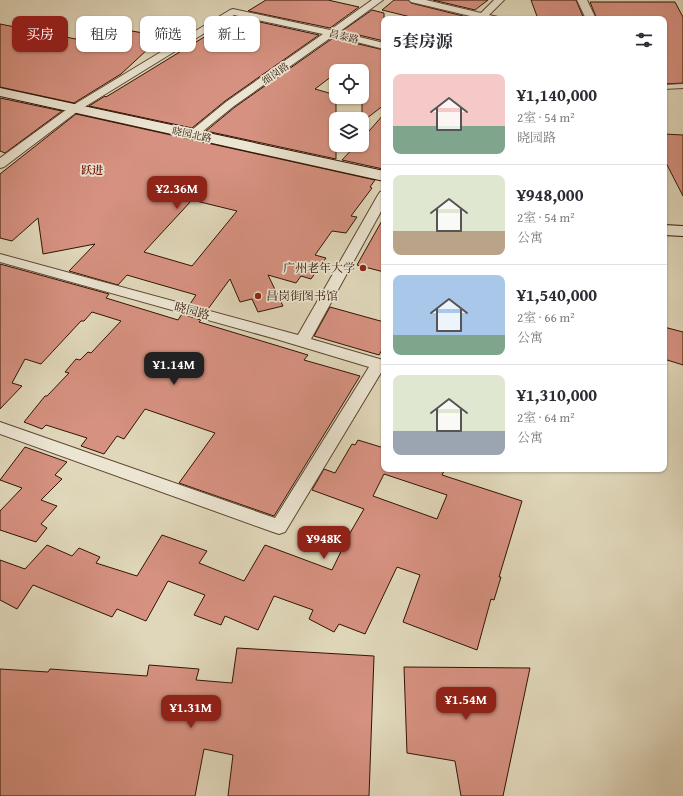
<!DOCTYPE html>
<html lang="zh">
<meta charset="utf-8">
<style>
:root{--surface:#fff;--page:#f2f2f3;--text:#2b2b33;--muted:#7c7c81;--line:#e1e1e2;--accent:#8f2418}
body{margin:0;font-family:"Gentium Book Plus","Noto Serif SC",serif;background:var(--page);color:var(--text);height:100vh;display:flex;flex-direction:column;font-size:15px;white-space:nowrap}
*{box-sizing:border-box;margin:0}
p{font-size:13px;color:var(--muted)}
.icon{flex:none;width:22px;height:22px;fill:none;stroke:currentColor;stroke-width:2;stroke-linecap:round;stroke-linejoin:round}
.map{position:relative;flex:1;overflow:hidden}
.drawer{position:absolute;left:381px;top:16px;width:286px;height:456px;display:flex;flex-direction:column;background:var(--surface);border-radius:8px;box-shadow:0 1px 3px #0004}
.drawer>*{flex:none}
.top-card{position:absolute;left:12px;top:16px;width:309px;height:36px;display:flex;gap:8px}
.tools{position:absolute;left:329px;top:64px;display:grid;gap:8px}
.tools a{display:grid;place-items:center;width:40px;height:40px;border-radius:8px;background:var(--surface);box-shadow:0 1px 3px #0004;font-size:20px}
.price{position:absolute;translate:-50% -34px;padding:0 9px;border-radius:8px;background:var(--accent);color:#fff;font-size:13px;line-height:26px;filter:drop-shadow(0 1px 2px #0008)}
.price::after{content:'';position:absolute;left:50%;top:24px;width:12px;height:9px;margin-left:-6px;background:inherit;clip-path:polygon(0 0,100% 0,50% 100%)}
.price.on{background:#222;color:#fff}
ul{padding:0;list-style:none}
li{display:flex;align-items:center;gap:12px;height:100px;padding:0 12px}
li+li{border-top:1px solid var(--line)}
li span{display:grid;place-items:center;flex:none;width:112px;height:80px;border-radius:8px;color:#555}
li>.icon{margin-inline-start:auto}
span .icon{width:48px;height:48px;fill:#fffc;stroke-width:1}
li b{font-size:17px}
h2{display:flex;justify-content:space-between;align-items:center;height:48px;padding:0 12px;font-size:17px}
.chip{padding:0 14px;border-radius:8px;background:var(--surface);box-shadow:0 1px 3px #0004;font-size:14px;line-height:36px}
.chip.on{background:var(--accent);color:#fff}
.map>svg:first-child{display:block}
.building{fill:#d69180;stroke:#311403;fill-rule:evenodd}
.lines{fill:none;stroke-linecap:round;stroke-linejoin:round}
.lane-casing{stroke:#5d4531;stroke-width:2}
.street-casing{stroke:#5d4531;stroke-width:2}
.secondary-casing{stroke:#311403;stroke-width:2}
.lane{fill:#ebe5d2;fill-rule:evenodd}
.street{fill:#ebe5d2;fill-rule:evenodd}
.secondary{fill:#ebe5d2;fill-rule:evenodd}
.poi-dot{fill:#8f2418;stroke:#ebe5d2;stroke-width:1.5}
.labels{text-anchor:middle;stroke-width:3.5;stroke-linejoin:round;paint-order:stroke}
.far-street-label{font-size:10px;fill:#311403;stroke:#ebe5d2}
.far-neighbourhood-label{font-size:11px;font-weight:bold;fill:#7a1f14;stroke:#ebe5d2}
.poi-label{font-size:12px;fill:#311403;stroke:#ebe5d2;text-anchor:end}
.street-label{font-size:12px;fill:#311403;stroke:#ebe5d2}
</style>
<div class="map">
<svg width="683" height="796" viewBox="0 0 683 796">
<rect width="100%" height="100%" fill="#e0d7ba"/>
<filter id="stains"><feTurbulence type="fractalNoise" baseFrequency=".005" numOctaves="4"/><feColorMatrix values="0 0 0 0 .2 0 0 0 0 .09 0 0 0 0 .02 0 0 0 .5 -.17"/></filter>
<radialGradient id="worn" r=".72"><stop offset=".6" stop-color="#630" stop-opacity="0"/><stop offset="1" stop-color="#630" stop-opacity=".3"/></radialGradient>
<g class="building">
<polygon points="266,0 328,0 359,7 330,28 248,11"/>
<polygon points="394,0 408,0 411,3 467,17 464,19 419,19 382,10"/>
<polygon points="433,0 488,0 475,10"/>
<polygon points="531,0 576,0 584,19 538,19"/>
<polygon points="590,2 675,2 683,17 683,83 664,84 664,19 597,19"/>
<polygon points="372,10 384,13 384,41 342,31"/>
<polygon points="237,17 319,35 225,101 192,128 89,106 105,96 106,97"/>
<polygon points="0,24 96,43 113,28 162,36 121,74 74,103 0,87"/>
<polygon points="333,38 384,50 384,105 362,122 362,71 344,67 339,71 336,71 336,73 315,89 336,95 336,159 206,131 235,107"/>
<polygon points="0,98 62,111 5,153 0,151"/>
<path d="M76,114L375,180L370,187L372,188L351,216L357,217L346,233L332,231L315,255L326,258L311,279L301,276L296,283L268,275L283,306L258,312L252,299L240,302L230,279L208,309L190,304L196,295L144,280L127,275L118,285L69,271L95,244L43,254L38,218L12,241L0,238V174ZM192,200L237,211L192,266L144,252Z"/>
<polygon points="384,114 384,167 383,169 342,160 356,145 362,145 362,139"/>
<polygon points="664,134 683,135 683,196 664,159"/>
<polygon points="384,217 384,272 357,265"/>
<polygon points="0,264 109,294 106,298 178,320 182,314 201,320 199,322 308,355 304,360 360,376 274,516 179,483 215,433 145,409 124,439 117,436 104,454 81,446 87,438 46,425 42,429 24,422 45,396 47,396 69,373 65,372 76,359 80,360 88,352 91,353 121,321 92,312 84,321 81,321 41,364 25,359 12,383 22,386 0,409"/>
<polygon points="330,307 384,322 384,346 379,355 314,336"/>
<polygon points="664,327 683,332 683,365 664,359"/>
<path d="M358,440L384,448V469H445L442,475L522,501L499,577H501L494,600L491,599L477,650L403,622L420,575L397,567L365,634L339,624L334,632L309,619L313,610L274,596L258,630L225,616L221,625L194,615L205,595L168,581L146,621L117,609L112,617L33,585L17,609L0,600V560L25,569L47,545L72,556L79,548L100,557L96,563L137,576L162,535L207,551L199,563L244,581L265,545L332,570L350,533L364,509L312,490L324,469L335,473L352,444L355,445ZM384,474L447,495L437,519L373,496Z"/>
<polygon points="25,447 67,462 55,475 62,479 41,500 57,506 41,524 47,528 36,542 0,530 0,511 22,488 0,480"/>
<polygon points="237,648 374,656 369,796 228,796 233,755 204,749 195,796 0,796 0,669 48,672 50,669 147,676 149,665 199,669 196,680 232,683"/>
<polygon points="404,667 530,668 503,796 461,796 455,761 407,753"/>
</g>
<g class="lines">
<g class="lane-casing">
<polygon id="lane" points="683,84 683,88 664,89 664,85"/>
</g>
<g class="street-casing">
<g id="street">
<polygon points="372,0 383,0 339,32 384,43 384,49 333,36 234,106 197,136 189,136 187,134 226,102 323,34 234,15 78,111 4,167 0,168 0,158 70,107 230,10 233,9 330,30"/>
<polygon points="409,0 426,0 481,13 494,0 504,0 489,15 498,17 500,19 483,19 411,2"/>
<polygon points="577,0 587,0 596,19 586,19"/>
<polygon points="384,191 384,206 311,339 383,360 384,371 382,371 285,532 279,534 273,532 0,434 0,422 275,518 369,367 276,339 0,262 0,254 298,335 378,195 380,192"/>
</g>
</g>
<g class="secondary-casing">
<g id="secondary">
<polygon points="0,88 384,171 384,181 0,96"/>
<polygon points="664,225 683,226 683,236 664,235"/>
</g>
</g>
<use href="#lane" class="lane"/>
<use href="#street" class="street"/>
<use href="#secondary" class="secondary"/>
</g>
<g class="poi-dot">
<circle cx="363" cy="268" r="4"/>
<circle cx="258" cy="296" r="4"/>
</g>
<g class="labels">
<g class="far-street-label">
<text transform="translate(344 36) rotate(14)" y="4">昌泰路</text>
<text transform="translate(275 73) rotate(-35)" y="4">细岗路</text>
<text transform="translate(192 134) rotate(12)" y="4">晓园北路</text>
</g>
<g class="far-neighbourhood-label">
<text x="92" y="174">跃进</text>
</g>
<g class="poi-label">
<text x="355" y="272">广州老年大学</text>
<text x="266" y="300" text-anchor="start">昌岗街图书馆</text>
</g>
<g class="street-label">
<text transform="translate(192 311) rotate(15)" y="4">晓园路</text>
</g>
</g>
<rect width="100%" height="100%" filter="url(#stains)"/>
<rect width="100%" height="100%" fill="url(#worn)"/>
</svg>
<div class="tools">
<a><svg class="icon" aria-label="locate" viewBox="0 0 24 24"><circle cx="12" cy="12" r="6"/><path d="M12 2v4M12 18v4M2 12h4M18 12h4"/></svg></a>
<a><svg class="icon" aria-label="layers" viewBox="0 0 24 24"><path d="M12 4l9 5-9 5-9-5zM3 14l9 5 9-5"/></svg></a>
</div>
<b class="price" style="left:177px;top:210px">¥2.36M</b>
<b class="price on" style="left:174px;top:386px">¥1.14M</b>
<b class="price" style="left:324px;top:560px">¥948K</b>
<b class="price" style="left:466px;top:721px">¥1.54M</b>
<b class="price" style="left:191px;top:729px">¥1.31M</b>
<div class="top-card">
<a class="chip on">买房</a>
<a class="chip">租房</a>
<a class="chip">筛选</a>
<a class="chip">新上</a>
</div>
<section class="drawer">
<h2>5套房源<svg class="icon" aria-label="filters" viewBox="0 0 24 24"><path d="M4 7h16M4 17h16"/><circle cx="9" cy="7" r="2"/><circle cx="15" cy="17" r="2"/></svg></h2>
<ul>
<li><span style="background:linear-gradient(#f6c9c9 65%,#7fa58c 0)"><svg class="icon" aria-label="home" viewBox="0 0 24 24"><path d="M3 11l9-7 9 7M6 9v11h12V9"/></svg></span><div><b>¥1,140,000</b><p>2室 · 54 m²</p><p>晓园路</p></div></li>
<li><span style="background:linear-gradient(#dfe7d0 70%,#b9a48a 0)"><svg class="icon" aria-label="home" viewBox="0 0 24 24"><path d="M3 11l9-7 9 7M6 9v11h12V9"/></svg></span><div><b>¥948,000</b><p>2室 · 54 m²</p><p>公寓</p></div></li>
<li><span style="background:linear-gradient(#a9c7e8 75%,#7fa58c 0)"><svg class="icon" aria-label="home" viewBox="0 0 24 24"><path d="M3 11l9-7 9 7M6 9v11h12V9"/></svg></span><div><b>¥1,540,000</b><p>2室 · 66 m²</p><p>公寓</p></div></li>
<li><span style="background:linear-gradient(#dfe7d0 70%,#9aa5b1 0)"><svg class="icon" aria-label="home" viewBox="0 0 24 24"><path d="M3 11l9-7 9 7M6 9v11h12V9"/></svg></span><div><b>¥1,310,000</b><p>2室 · 64 m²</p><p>公寓</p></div></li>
</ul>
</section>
</div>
